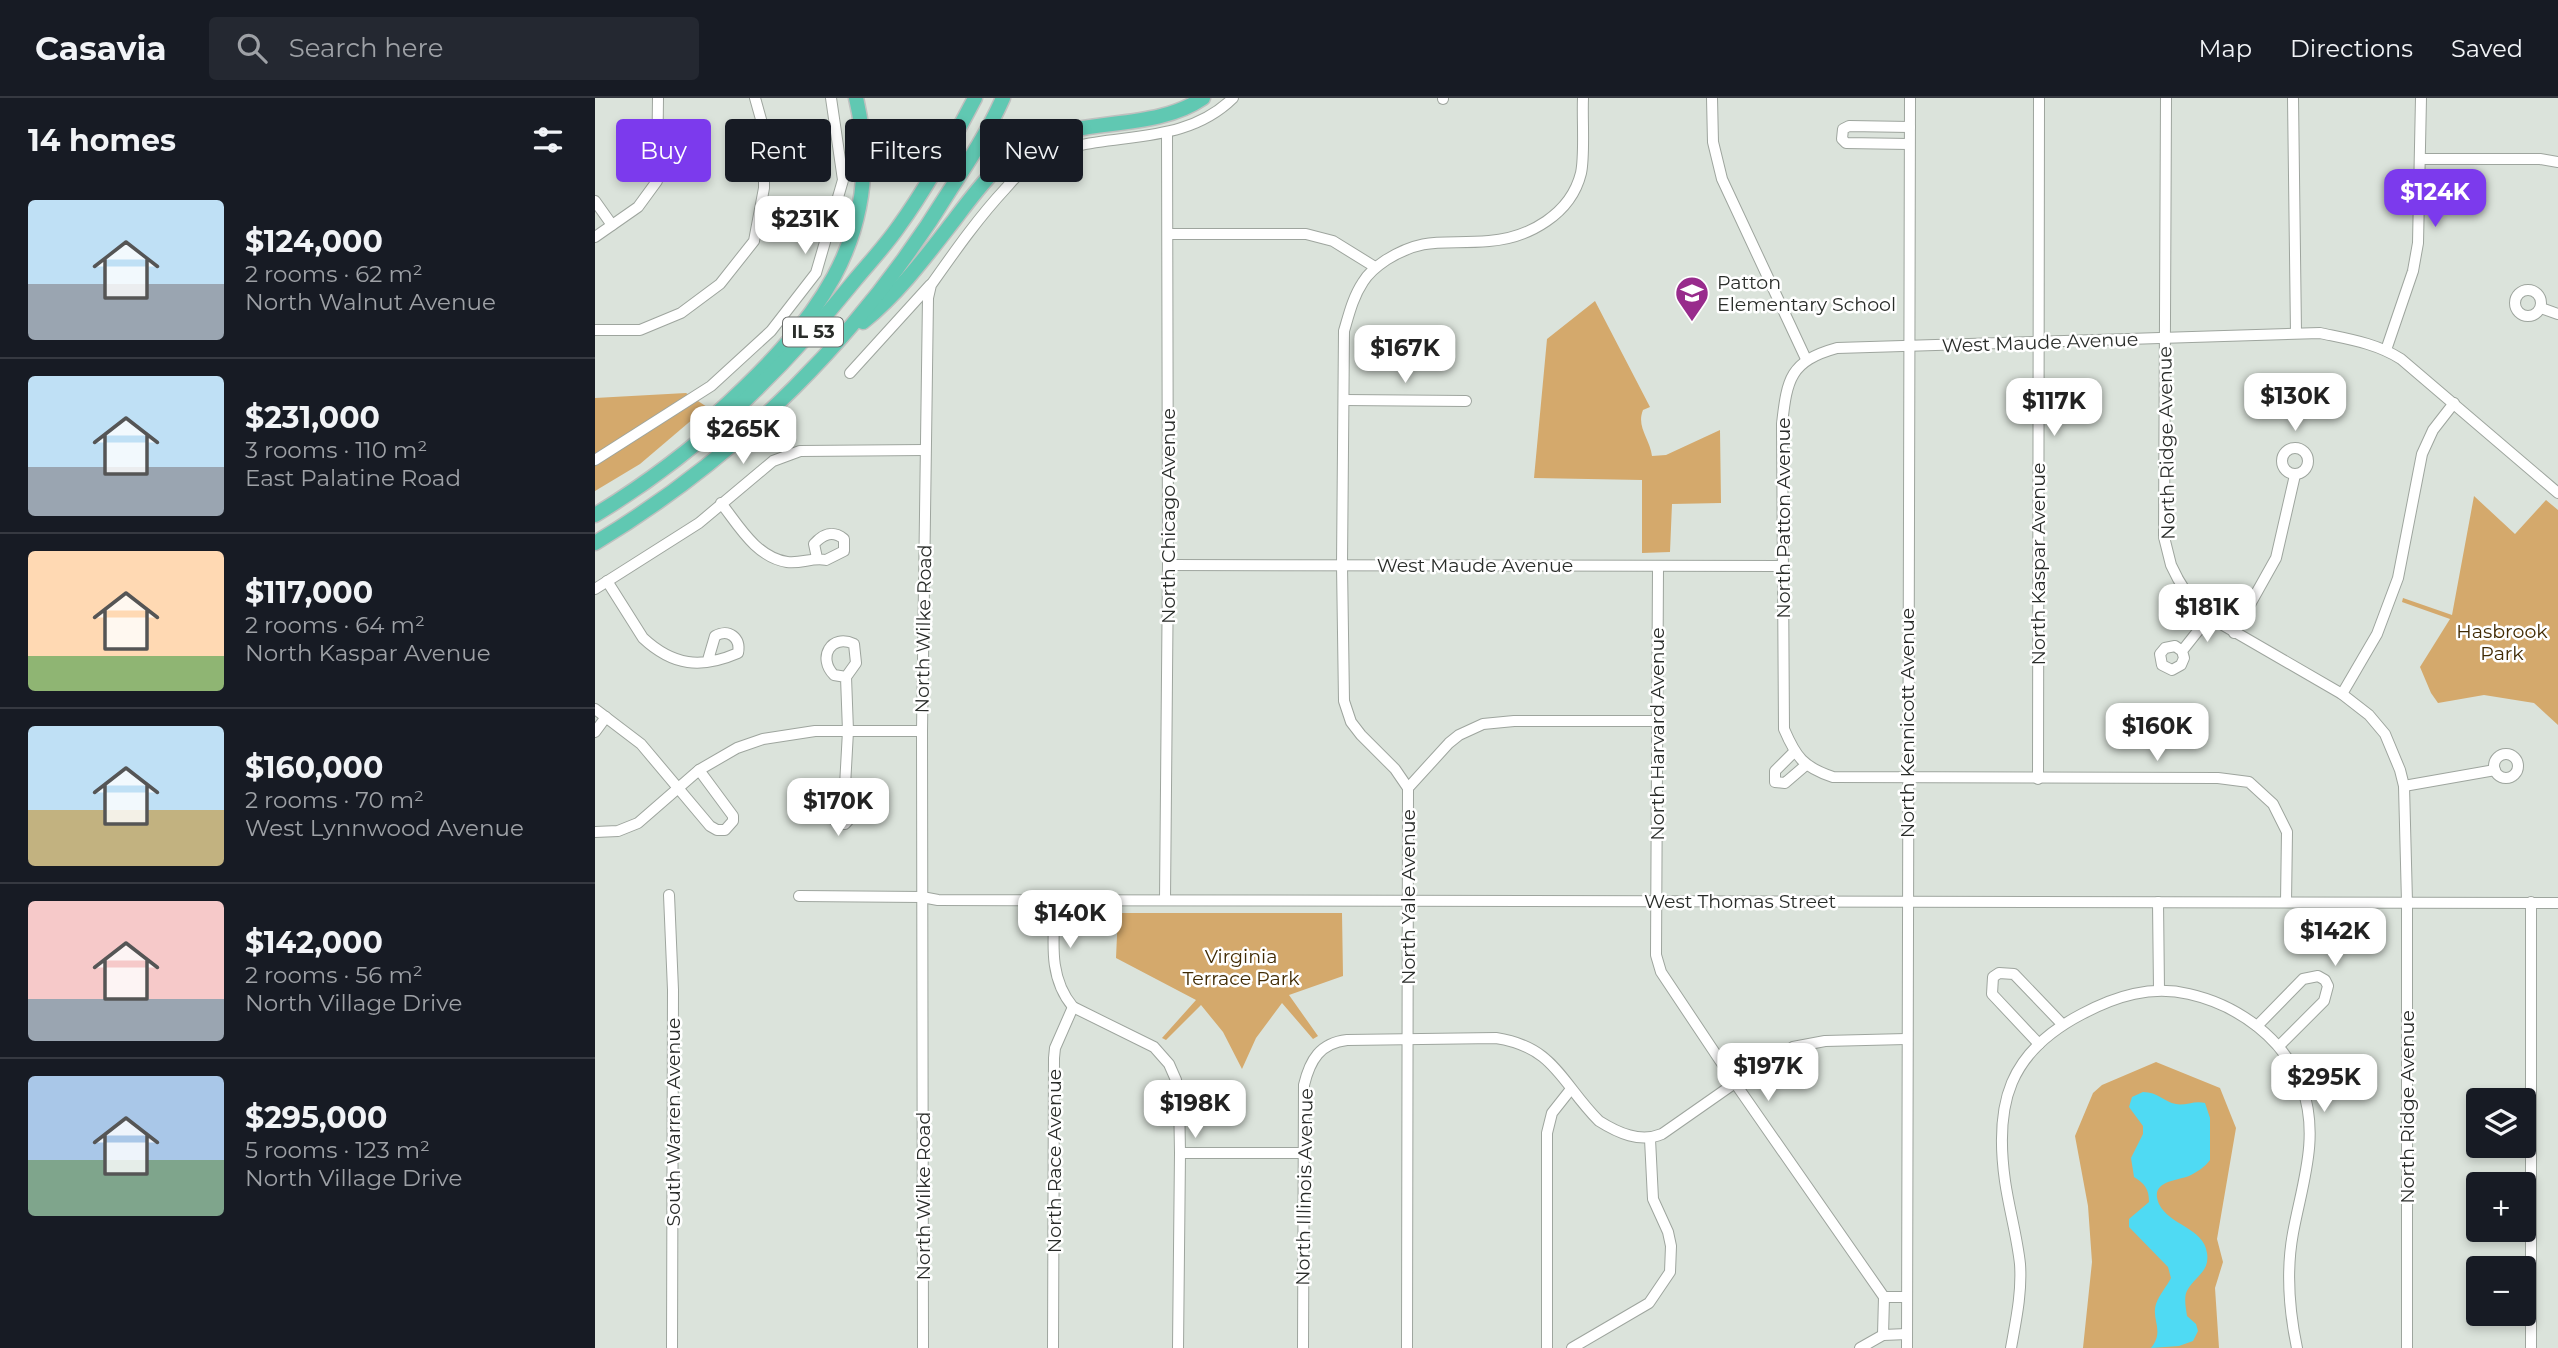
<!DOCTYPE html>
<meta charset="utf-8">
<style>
:root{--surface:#171b24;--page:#242831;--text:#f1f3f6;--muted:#9ea1a6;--line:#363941;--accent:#7c3aed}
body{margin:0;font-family:Montserrat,sans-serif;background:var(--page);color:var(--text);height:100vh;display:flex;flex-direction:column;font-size:26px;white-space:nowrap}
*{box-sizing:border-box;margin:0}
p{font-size:23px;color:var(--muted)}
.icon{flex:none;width:38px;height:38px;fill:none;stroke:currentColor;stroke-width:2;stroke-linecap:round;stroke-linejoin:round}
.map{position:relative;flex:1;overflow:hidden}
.details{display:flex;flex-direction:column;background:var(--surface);width:595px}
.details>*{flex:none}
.hud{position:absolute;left:21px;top:21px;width:665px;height:63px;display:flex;gap:14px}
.controls{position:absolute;left:1871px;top:990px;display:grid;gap:14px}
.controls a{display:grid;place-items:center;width:70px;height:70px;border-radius:7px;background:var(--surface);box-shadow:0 4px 10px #0003;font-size:35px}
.price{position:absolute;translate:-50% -60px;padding:0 16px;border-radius:14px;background:#fff;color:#222;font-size:23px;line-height:46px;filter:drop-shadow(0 2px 4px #0008)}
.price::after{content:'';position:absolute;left:50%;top:42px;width:21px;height:16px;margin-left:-10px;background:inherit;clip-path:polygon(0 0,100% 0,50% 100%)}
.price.active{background:var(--accent);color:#fff}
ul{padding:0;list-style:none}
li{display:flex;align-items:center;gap:21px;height:175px;padding:0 28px}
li+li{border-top:2px solid var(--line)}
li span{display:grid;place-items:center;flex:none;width:196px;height:140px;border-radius:7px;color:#555}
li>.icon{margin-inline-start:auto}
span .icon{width:84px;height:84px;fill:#fffc;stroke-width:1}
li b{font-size:30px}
h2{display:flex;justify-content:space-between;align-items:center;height:84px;padding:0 28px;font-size:30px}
.chip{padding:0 24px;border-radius:7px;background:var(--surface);box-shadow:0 4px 10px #0003;font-size:24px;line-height:63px}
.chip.active{background:var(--accent);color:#fff}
header{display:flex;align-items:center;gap:42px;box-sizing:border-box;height:98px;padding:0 35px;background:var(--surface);border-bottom:2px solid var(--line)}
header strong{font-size:33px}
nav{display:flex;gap:38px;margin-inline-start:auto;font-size:24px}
.search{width:490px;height:63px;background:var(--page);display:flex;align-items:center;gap:18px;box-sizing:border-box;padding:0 24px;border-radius:7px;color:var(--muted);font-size:26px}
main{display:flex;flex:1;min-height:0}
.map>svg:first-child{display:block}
.green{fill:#d4a96c}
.water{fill:#4fdaf3}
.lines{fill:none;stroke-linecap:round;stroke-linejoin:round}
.minor-casing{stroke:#9ea59e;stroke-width:12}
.highway-casing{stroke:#bfc0bf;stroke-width:17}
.minor{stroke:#fff;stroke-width:10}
.highway{stroke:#60c8b2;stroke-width:14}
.labels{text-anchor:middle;stroke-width:5;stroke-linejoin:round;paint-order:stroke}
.shield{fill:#fff;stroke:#6a6c6a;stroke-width:2}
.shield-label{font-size:18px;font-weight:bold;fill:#2a2d2a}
.poi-label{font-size:19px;fill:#2a2d2a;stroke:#fff;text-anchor:start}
.street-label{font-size:19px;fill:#2a2d2a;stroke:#fff}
.park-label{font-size:19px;fill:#412b04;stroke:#fff}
</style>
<header>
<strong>Casavia</strong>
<div class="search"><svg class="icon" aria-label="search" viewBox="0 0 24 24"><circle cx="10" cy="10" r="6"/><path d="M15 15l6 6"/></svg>Search here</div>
<nav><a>Map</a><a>Directions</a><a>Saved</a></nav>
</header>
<main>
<section class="details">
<h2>14 homes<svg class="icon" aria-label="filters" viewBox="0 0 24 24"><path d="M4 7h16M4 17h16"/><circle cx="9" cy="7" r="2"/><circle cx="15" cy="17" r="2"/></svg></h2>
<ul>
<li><span style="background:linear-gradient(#bfe0f5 60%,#9aa5b1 0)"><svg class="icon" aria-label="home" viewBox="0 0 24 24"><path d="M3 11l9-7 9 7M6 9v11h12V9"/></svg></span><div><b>$124,000</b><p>2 rooms · 62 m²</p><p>North Walnut Avenue</p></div></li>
<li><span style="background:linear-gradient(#bfe0f5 65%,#9aa5b1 0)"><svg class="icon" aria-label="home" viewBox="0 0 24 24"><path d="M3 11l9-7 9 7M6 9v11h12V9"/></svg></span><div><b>$231,000</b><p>3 rooms · 110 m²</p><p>East Palatine Road</p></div></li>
<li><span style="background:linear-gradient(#ffd9b3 75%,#8fb573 0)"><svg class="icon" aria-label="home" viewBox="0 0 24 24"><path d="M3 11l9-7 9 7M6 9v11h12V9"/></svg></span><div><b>$117,000</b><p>2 rooms · 64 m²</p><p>North Kaspar Avenue</p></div></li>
<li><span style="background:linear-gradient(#bfe0f5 60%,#c2b280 0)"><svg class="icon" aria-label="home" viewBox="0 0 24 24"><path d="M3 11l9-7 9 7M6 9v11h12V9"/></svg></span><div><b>$160,000</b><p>2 rooms · 70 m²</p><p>West Lynnwood Avenue</p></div></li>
<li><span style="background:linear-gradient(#f6c9c9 70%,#9aa5b1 0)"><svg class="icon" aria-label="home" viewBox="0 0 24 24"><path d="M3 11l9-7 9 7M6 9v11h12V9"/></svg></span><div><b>$142,000</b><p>2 rooms · 56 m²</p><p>North Village Drive</p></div></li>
<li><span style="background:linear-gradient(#a9c7e8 60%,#7fa58c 0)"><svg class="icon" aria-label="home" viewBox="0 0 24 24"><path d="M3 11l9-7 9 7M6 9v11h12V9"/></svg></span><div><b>$295,000</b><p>5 rooms · 123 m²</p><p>North Village Drive</p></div></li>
</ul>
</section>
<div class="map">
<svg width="1963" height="1250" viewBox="0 0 1963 1250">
<rect width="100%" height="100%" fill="#dbe3db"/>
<g class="green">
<path d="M1000,203L1055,309L1048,312C1041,329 1055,341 1057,358L1071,357L1125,332L1126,405L1077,406L1075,454L1047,455V382L939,380L952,241Z"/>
<polygon points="91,295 112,309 45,366 0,393 0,300"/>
<polygon points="1879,398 1920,436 1951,402 1963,412 1963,627 1939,605 1889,597 1843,605 1836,595 1825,569 1855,521 1807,504 1808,500 1857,517"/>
<polygon points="523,815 747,815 748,878 694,897 723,938 718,941 687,905 661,940 647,971 628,934 606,907 571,942 567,940 601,902 521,860"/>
<polygon points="1561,964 1625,990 1641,1030 1622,1141 1628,1164 1620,1190 1624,1250 1488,1250 1497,1164 1493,1108 1480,1038 1498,995 1507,987"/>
</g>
<path class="water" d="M1548,994C1563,994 1569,1004 1581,1006C1590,1008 1600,1002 1610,1005L1615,1020V1062C1610,1069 1602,1074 1594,1078C1581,1083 1554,1083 1564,1106C1574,1127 1609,1130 1612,1155C1615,1173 1601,1178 1593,1191C1588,1198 1591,1210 1592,1218L1601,1226L1603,1233L1598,1243L1584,1248L1556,1250C1570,1232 1556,1223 1561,1206C1564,1197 1572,1188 1576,1180L1573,1169L1534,1129V1121L1554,1104C1554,1091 1550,1086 1539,1079L1536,1060L1548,1036V1028L1534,1009L1537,999Z"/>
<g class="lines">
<g class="minor-casing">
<g id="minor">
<polyline points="1117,0 1118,44 1127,81 1211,261"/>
<polyline points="1571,0 1569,439 1576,467 1583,481 1594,499 1614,519 1747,596 1774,617 1790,636 1805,672 1809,688 1812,804 1812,1250"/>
<polyline points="1698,0 1701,235"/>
<polyline points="848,1 848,0"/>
<polyline points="1314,46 1251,45 1247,41 1248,31 1254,28 1315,29"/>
<polyline points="1826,61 1945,61 1963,64"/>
<polyline points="0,103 17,127"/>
<polyline points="573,136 711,136 738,143 780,169"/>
<polyline points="0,139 43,109 62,83 63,0"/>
<circle cx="1933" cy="205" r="13"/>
<polyline points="1946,210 1963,216"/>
<polyline points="0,232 45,232 86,215 125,186 159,143 169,90 169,32 160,0"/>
<polyline points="1791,252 1818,173 1823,145 1826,0"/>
<polyline points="255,275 335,187"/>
<polyline points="749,302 871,303"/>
<circle cx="1700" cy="363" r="13"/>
<polyline points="0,362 116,288 176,233 221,175 248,82 236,0"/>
<path d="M126,405C144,428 161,459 192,464C206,466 218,459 231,462L249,453V441C238,432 228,436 219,446L222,460"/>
<polyline points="573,467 1187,468"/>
<polyline points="1063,469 1061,857 1066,874 1140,985 1289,1199 1311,1199"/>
<path d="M12,483L48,540C78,568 106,571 143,555C146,540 134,530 120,538L113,562"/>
<polyline points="0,491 104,425 178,363 205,353 330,352"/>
<polyline points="1639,535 1681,460 1700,377"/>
<polyline points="1587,553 1580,548 1570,550 1565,556 1567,567 1577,572 1586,567 1589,560 1587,553 1614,519"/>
<polyline points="1747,596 1782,536 1803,480 1827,356 1838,332 1859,305"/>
<polyline points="0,611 46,646 115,728 122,732 130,732 138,723 138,718 104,672"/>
<polyline points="0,634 11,619"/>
<polyline points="1199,654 1180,673 1180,684 1190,685 1211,667"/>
<circle cx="1911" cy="668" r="12"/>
<polyline points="1443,681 1444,0"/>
<path d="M250,688L253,633L251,579L261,565L259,546C236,535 222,560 239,577L251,579"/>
<polygon points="250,688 256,690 261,696 259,716 250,726 243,725 233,717 235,699 242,690"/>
<polyline points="1809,688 1900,672"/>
<polyline points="813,690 854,645 864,637 888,626 919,623 1062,623"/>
<polyline points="0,734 23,733 43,725 104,672 142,650 168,641 220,633 327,633"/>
<polyline points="74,797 78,892 77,1250"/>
<polyline points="204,798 327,799 343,802 1963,805"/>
<path d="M460,802C459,840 452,878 478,909L559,949L574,966L581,982L584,996L585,1055L583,1250"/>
<polyline points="570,802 573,467 572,35"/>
<polyline points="1563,804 1564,892"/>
<path d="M1691,804L1692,734L1678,706L1654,684L1623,680L1238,679C1208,669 1201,659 1189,631L1187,326C1192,281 1195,263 1242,250L1725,235C1753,241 1781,245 1806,261L1963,395"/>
<polyline points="1936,804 1936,1250"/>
<polyline points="1662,928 1708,881 1723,878 1730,882 1733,888 1729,903 1684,948"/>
<polyline points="1444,946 1397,896 1398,879 1404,875 1419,876 1467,926"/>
<polyline points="585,1055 707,1055"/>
<polyline points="1288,1237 1289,1199"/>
<path d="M328,1250L327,633L333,200L336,187C360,153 383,120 411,90C419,81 428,70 438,64C502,28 582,55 638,0"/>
<polyline points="458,1250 459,960 460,950 478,909"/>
<path d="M708,1250L709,987C715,962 725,945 752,942L901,940C960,949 966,985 1004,1023C1023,1035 1045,1045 1067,1036L1140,985L1198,949L1230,943L1311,941"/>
<path d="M812,1250L813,690L800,671L766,637L756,624L749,603L747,467L749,233C754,216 758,199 768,184C774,174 782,168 791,162C831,137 851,147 894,143C934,140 976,116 986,75C990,56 987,21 988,0"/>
<polyline points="952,1250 952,1035 957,1015 976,991"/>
<polyline points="977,1250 1054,1205 1075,1174 1076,1148 1073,1134 1058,1101 1055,1041"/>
<polyline points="1265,1250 1288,1237 1312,1236"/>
<polyline points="1312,1250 1315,0"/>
<path d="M1416,1250C1421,1222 1427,1195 1425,1166C1422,1138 1414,1111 1410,1083C1399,1005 1414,954 1487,916C1521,898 1556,887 1594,896C1643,907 1690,941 1707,989C1725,1039 1707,1086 1698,1135C1691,1173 1694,1212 1702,1250"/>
</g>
</g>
<g class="highway-casing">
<g id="highway">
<path d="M268,224C304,195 332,157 360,121C382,92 405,60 439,44C492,19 560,33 608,0"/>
<path d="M119,318C216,230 294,141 261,0"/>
<path d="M0,417C103,355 185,275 260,182C275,164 291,147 304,128C333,88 357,44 380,0"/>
<path d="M0,445C146,357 266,237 355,92C374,63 394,32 408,0"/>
</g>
</g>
<use href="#minor" class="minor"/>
<use href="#highway" class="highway"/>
</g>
<defs>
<g id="school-pin" transform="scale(1.75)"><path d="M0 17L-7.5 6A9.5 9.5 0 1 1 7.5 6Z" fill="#982b8c" stroke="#fff"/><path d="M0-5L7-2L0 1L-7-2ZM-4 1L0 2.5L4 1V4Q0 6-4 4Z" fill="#fff"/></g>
</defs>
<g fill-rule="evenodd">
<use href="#school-pin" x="1097" y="195"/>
</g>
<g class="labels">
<rect class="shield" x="188" y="219.5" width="60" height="29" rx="5"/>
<g class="shield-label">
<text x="218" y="240">IL 53</text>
</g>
<g class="poi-label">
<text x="1122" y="191">Patton<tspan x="1122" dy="22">Elementary School</tspan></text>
</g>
<g class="street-label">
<text transform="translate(1445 244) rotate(-2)" y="7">West Maude Avenue</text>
<text transform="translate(1571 345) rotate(-91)" y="7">North Ridge Avenue</text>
<text transform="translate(573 418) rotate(-90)" y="7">North Chicago Avenue</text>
<text transform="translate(1188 420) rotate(-90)" y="7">North Patton Avenue</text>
<text transform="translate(1443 466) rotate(-90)" y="7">North Kaspar Avenue</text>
<text x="880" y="474">West Maude Avenue</text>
<text transform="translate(328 531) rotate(-89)" y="7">North Wilke Road</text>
<text transform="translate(1312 625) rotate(-90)" y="7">North Kennicott Avenue</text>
<text transform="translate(1062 636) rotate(-90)" y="7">North Harvard Avenue</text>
<text transform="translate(813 799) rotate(-90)" y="7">North Yale Avenue</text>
<text x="1145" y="810">West Thomas Street</text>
<text transform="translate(1812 1009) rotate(-90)" y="7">North Ridge Avenue</text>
<text transform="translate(78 1024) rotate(-90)" y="7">South Warren Avenue</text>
<text transform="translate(459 1063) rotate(-90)" y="7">North Race Avenue</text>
<text transform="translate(709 1089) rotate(-89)" y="7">North Illinois Avenue</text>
<text transform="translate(328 1098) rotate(-90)" y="7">North Wilke Road</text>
</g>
<g class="park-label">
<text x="1907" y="540">Hasbrook<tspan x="1907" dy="22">Park</tspan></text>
<text x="646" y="865">Virginia<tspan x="646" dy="22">Terrace Park</tspan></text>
</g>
</g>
</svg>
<div class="controls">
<a><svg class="icon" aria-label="layers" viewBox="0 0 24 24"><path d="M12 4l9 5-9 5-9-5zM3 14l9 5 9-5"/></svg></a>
<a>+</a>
<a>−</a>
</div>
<b class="price active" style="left:1840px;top:131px">$124K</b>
<b class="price" style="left:210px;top:158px">$231K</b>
<b class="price" style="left:810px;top:287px">$167K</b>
<b class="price" style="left:1700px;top:335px">$130K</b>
<b class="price" style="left:1459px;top:340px">$117K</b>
<b class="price" style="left:148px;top:368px">$265K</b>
<b class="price" style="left:1612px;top:546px">$181K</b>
<b class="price" style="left:1562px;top:665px">$160K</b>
<b class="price" style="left:243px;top:740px">$170K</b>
<b class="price" style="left:475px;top:852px">$140K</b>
<b class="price" style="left:1740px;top:870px">$142K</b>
<b class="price" style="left:1173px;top:1005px">$197K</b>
<b class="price" style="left:1729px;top:1016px">$295K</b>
<b class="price" style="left:600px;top:1042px">$198K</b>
<div class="hud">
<a class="chip active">Buy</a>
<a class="chip">Rent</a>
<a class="chip">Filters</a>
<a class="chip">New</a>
</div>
</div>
</main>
